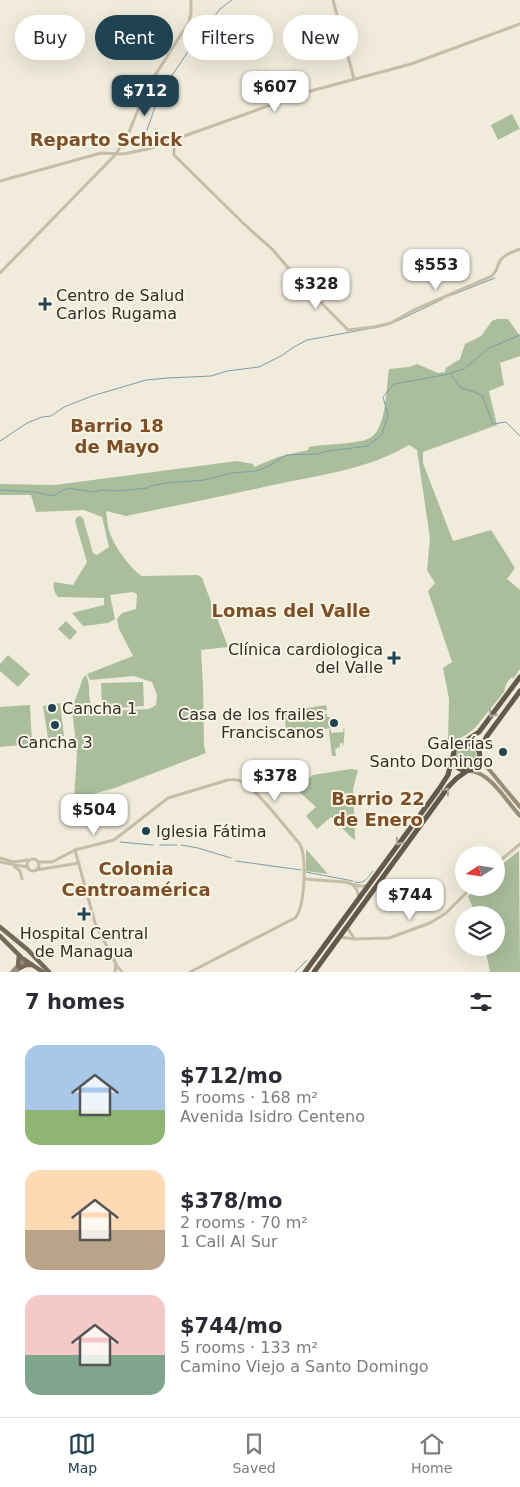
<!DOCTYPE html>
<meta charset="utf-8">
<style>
:root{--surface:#fff;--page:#f7f7f7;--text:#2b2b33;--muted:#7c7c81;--line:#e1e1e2;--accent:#1f4353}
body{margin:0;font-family:"DejaVu Sans",sans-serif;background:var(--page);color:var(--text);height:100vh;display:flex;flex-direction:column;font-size:19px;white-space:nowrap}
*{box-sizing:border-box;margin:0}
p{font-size:16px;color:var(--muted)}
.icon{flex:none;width:28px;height:28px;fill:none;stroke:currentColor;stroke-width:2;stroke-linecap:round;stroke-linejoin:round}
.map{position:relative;height:972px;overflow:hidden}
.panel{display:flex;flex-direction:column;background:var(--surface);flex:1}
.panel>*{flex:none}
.guide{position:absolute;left:15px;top:15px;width:490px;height:45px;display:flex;gap:10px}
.needle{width:32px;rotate:258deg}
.buttons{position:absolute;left:455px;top:846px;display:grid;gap:10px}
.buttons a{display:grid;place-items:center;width:50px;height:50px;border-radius:50%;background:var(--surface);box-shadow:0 5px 20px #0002;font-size:25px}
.price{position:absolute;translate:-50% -42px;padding:0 11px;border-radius:10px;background:#fff;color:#222;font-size:16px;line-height:32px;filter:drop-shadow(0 1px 2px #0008)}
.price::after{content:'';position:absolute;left:50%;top:30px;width:15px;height:11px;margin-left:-8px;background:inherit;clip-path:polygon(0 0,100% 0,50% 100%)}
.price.selected{background:var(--accent);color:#fff}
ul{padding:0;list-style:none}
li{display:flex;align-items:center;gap:15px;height:125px;padding:0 25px}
li span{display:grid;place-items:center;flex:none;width:140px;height:100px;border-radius:15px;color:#555}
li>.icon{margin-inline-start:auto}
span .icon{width:60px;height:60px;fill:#fffc;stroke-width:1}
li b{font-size:21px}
h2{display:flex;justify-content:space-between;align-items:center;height:60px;padding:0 25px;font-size:21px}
.tag{padding:0 18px;border-radius:22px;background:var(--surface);box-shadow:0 5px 20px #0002;font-size:18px;line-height:45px}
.tag.selected{background:var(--accent);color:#fff}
.tab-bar{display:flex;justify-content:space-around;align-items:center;height:70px;border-top:1px solid var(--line);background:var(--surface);font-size:14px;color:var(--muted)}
.tab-bar a{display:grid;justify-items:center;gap:2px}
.tab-bar .selected{color:var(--accent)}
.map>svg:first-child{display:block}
.green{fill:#aabe9b}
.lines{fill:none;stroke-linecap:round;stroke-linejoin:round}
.stream{stroke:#7b9eab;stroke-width:1}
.tertiary{stroke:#c7bda7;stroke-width:3}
.secondary{stroke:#9a8d78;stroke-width:4}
.primary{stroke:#756959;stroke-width:4.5}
.trunk{stroke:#645a4c;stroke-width:5}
.oneway{stroke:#aea799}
.poi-dot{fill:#1f4353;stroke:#f8f4e6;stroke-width:2}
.labels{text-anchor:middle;stroke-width:4;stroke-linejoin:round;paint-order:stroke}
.poi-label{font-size:16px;fill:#342e27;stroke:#f8f4e6;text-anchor:start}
.neighbourhood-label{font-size:18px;font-weight:bold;fill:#7e4f25;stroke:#f8f4e6}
</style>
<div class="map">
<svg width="520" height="972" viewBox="0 0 520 972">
<rect width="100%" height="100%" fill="#f0ebda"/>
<g class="green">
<polygon points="512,114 520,129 520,130 519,129 498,140 491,125"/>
<path d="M497,319H508L520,336V356L500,363L504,385L489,391L497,425L423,452V463L453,541L491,530L515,568L507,579L520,590V669L513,679L512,677C507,681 505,686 504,692L475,728L466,735L448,744L449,699L443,668L452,662L428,591L435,583L427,570L430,538L417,450L409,445C370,468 327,474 283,483C231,494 179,505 126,516L106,511C107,519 108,531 112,538C117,550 132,570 142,576L198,575L202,578L228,647L201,650L203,687L204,747L206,753L115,788L74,799L77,753L72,709L83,678L86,675C92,687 86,700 94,712L149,709L156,705L157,695L152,682L134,676L90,680L87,674L133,656L119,629L117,619L122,613L136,609L137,594L133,592L110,595L115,619L108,623L83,626L72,613L104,605V598L58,597C54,592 53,588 54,582L73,585L87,562L75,521L77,517L80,516L83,518L93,553L97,555L109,547L102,517L84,510L36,512L31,495H0V484L55,485L237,461L253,464L254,467L278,457L308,450L309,447C322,444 335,445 348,443C355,442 364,441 370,438C387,429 386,386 389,369L409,367L417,364L438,373L445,372L446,368L460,359L465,344L481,336L492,321Z"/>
<polygon points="66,621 77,632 70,640 58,629"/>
<polygon points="8,655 30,674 18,687 0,671 0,664"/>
<polygon points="143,682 144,706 102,709 101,683"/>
<polygon points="60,703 64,736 48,738 43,706"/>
<polygon points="30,705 32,744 0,747 0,707"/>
<polygon points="326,705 327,710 320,712 320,716 318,717 321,721 324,720 324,715 327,713 327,717 330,717 331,728 288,736 286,734 285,712"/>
<path d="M344,727C345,734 344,740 343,747L342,743H340V747L335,749L336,756H332L329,730L331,729V733L343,732Z"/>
<circle cx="466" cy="758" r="11"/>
<polygon points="351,769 358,770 353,789 355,840 351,837 331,817 317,829 306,816 316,807 296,789 313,775"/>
<polygon points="306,849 328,874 306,871"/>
<polygon points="519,851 520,972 490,972 485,948 496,948 496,915 476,915 468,896 477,888 496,888 496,869"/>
</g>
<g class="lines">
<g class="stream">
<polyline points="144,139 156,104 167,83 191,47 220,9 232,0"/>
<polyline points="452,295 495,278"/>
<polyline points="395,322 443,299"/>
<polyline points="450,373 460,387 482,395 493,424 506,422 520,436"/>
<polyline points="0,441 27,423 42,417 51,416 64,407 92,396 146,380 168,378 211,376 227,371 259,367 281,356 294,347 307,340 384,326"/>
<polyline points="0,490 35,492 53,496 68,488 93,492 103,490 119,491 147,488 150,486 166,483 204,480 232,473 256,471 267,467 286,455 318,454 328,451 368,446 382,434 388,415 383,397 394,384 444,375 464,369 489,348 520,335"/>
<polyline points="120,842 153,845"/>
<polyline points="160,845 177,845"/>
<polyline points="181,845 198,848 231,858"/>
<polyline points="236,861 301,870"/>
<polyline points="306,872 353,881"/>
<path d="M355,882C364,885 368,877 373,871"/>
<polyline points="295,972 307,960"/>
</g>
<g class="tertiary">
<polyline points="333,0 354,79"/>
<path d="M174,140V155L244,224L272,249L297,278L348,330L374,327L391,323L414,310L490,277C497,273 496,269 499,263C502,255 513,252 520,249"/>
<polyline points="0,181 101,153 123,154 148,149 307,92 411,64 520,24"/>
<polyline points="0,273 116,154 129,132 147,88 189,22 191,13 191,0"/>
<polyline points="75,850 95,923 116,964 115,972"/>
<polyline points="0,858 13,862 28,860"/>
<circle cx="33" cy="865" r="6"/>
<polyline points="0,862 27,867"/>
<path d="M38,862H52L75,850L114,840L168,798L228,780C232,780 236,779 240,781C255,786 287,830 300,844C307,858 305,907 295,918L190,972"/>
<polyline points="496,864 520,844"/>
<polyline points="14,866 20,871 22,879"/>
<polyline points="36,870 79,863"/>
<polyline points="304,879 345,882 359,886 367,886"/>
<polyline points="353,885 357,890 359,898"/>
<polyline points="349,926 348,929 354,938"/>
<polyline points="340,937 354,939 389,938 430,923 446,913 471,888"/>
<polyline points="116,965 122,972"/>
</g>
<g class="secondary">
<polyline points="480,756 487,767 520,807"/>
<path d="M470,771C490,772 507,802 520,816"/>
<polyline points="12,972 24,959"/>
<polyline points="16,972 26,960"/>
</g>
<g class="primary">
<polyline points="0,927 28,950 49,972"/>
<polyline points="0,936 22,958 43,972"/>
<polyline points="18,966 19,955"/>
<polyline points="20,968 26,965 32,965"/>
</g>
<g class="trunk">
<polyline points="479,751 487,736 520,691"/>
<path d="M452,760C454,765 457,769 463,770C484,774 487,742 463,743"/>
<polyline points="305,972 439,789 448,775 455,748 479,732 520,677"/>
<polyline points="314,972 449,786 457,778 467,771"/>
</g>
</g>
<defs><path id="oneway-chevron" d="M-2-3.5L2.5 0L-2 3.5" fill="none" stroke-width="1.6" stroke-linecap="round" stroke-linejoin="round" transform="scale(1.25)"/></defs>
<g class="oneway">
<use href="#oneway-chevron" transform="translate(492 714) rotate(126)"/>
<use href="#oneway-chevron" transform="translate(446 791) rotate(-53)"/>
<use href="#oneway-chevron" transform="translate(399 842) rotate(126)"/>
</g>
<g class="poi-dot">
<path d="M42.5 296.5h5v5h5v5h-5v5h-5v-5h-5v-5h5z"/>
<path d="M391.5 650.5h5v5h5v5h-5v5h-5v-5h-5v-5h5z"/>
<circle cx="52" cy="708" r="5"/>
<circle cx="334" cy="723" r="5"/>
<circle cx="55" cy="725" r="5"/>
<circle cx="503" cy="752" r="5"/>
<circle cx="146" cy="831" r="5"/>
<path d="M81.5 906.5h5v5h5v5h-5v5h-5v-5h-5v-5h5z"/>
</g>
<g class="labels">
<g class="poi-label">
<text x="56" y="301">Centro de Salud<tspan x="56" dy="18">Carlos Rugama</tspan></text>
<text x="383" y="655" text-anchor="end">Clínica cardiologica<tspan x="383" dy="18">del Valle</tspan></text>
<text x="62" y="714">Cancha 1</text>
<text x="324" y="720" text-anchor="end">Casa de los frailes<tspan x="324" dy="18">Franciscanos</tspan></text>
<text x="55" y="748" text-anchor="middle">Cancha 3</text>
<text x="493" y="749" text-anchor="end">Galerías<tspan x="493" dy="18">Santo Domingo</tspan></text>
<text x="156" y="837">Iglesia Fátima</text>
<text x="84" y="939" text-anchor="middle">Hospital Central<tspan x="84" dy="18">de Managua</tspan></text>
</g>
<g class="neighbourhood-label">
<text x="106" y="146">Reparto Schick</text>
<text x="117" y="432">Barrio 18<tspan x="117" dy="21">de Mayo</tspan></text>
<text x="291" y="617">Lomas del Valle</text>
<text x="378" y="805">Barrio 22<tspan x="378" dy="21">de Enero</tspan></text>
<text x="136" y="875">Colonia<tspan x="136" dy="21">Centroamérica</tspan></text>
</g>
</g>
</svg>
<div class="buttons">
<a><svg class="needle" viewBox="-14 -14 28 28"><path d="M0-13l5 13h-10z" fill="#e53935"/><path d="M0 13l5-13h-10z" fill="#7c7c81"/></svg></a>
<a><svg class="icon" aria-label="layers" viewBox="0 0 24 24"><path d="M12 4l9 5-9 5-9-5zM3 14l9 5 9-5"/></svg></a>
</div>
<b class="price" style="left:275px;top:113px">$607</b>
<b class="price selected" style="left:145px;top:117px">$712</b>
<b class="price" style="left:436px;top:291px">$553</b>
<b class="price" style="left:316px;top:310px">$328</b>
<b class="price" style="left:275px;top:802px">$378</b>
<b class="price" style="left:94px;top:836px">$504</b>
<b class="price" style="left:410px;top:921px">$744</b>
<div class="guide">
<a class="tag">Buy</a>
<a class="tag selected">Rent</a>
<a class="tag">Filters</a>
<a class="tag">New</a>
</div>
</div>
<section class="panel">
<h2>7 homes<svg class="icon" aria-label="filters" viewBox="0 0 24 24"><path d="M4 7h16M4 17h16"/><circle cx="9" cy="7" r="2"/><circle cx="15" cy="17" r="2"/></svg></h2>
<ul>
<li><span style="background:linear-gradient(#a9c7e8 65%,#8fb573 0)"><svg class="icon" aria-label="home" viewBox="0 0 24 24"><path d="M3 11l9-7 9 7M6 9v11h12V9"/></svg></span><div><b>$712/mo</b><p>5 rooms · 168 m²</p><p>Avenida Isidro Centeno</p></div></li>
<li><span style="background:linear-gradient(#ffd9b3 60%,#b9a48a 0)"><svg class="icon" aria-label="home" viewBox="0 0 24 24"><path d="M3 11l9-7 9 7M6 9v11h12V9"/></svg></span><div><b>$378/mo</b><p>2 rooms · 70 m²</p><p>1 Call Al Sur</p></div></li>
<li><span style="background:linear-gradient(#f6c9c9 60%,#7fa58c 0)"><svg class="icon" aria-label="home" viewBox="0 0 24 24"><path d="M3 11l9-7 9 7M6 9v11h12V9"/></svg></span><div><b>$744/mo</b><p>5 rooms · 133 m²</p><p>Camino Viejo a Santo Domingo</p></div></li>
</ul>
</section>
<nav class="tab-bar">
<a class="selected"><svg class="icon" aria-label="map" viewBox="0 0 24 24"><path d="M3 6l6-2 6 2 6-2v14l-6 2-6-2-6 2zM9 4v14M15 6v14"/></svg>Map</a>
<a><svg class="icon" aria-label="saved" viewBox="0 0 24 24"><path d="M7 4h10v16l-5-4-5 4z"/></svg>Saved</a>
<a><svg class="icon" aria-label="home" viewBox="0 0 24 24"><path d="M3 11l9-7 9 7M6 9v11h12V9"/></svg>Home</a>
</nav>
